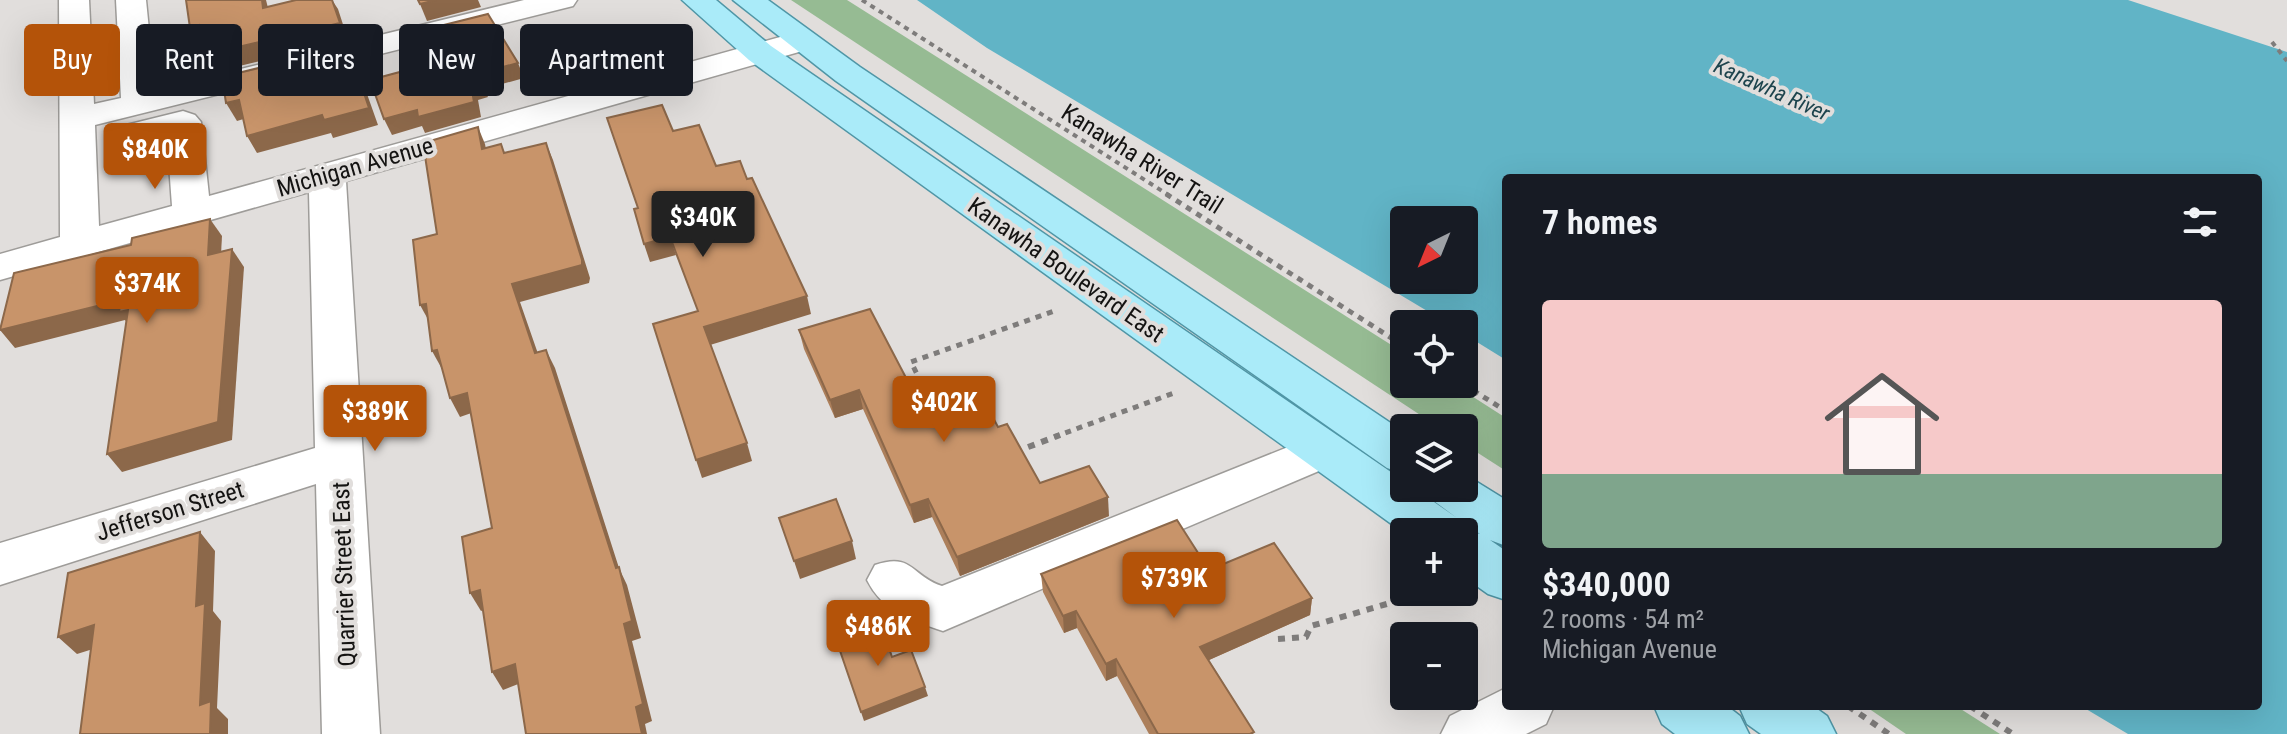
<!DOCTYPE html>
<meta charset="utf-8">
<style>
:root{--surface:#171b24;--page:#242831;--text:#f1f3f6;--muted:#9ea1a6;--accent:#b45309}
body{margin:0;font-family:"Roboto Condensed",sans-serif;background:var(--page);color:var(--text);height:100vh;display:flex;flex-direction:column;font-size:30px;white-space:nowrap}
*{box-sizing:border-box;margin:0}
p{font-size:26px;color:var(--muted)}
.icon{flex:none;width:44px;height:44px;fill:none;stroke:currentColor;stroke-width:2;stroke-linecap:round;stroke-linejoin:round}
.map{position:relative;flex:1;overflow:hidden}
.details{position:absolute;left:1502px;top:174px;width:760px;height:536px;display:flex;flex-direction:column;background:var(--surface);border-radius:8px;box-shadow:0 8px 32px #0002}
.details>*{flex:none}
.top-card{position:absolute;left:24px;top:24px;width:760px;height:72px;display:flex;gap:16px}
.needle{width:52px;rotate:223deg}
.buttons{position:absolute;left:1390px;top:206px;display:grid;gap:16px}
.buttons a{display:grid;place-items:center;width:88px;height:88px;border-radius:8px;background:var(--surface);box-shadow:0 8px 32px #0002;font-size:40px}
.price{position:absolute;translate:-50% -68px;padding:0 18px;border-radius:8px;background:var(--accent);color:#fff;font-size:26px;line-height:52px;filter:drop-shadow(0 2px 4px #0008)}
.price::after{content:'';position:absolute;left:50%;top:48px;width:24px;height:18px;margin-left:-12px;background:inherit;clip-path:polygon(0 0,100% 0,50% 100%)}
.price.current{background:#222;color:#fff}
ul{padding:0;list-style:none}
li{display:grid;align-content:center;gap:16px;height:424px;padding:0 40px}
li span{display:grid;place-items:center;height:248px;border-radius:8px;color:#555}
li>.icon{margin-inline-start:auto}
span .icon{width:144px;height:144px;fill:#fffc;stroke-width:1}
li b{font-size:34px}
h2{display:flex;justify-content:space-between;align-items:center;height:96px;padding:0 40px;font-size:34px}
.tag{padding:0 28px;border-radius:8px;background:var(--surface);box-shadow:0 8px 32px #0002;font-size:28px;line-height:72px}
.tag.current{background:var(--accent);color:#fff}
.map>svg:first-child{display:block}
.green{fill:#96bb93}
.water{fill:#61b4c6;fill-rule:evenodd}
.lines{fill:none;stroke-linecap:round;stroke-linejoin:round}
.minor-casing{stroke:#9e9c99;stroke-width:3}
.major-casing{stroke:#5096a6;stroke-width:3}
.path-far2{stroke:#7e7c7b;stroke-width:4;stroke-dasharray:5 5;stroke-linecap:butt}
.path-far1{stroke:#7e7c7b;stroke-width:5;stroke-dasharray:6 6;stroke-linecap:butt}
.path{stroke:#7e7c7b;stroke-width:6;stroke-dasharray:7 7;stroke-linecap:butt}
.minor{fill:#fff;fill-rule:evenodd}
.major{fill:#aaebf9;fill-rule:evenodd}
.wall{fill:#ac7f5b}
.shaded-wall{fill:#8c684a}
.building{fill:#c8946a;stroke:#8c684a;stroke-width:2}
.labels{text-anchor:middle;stroke-width:8;stroke-linejoin:round;paint-order:stroke}
.far-water-label{font-size:22px;font-style:italic;fill:#1d444d;stroke:#e1dedc}
.street-label{font-size:24px;fill:#141312;stroke:#e1dedc}
</style>
<div class="map">
<svg width="2287" height="734" viewBox="0 0 2287 734">
<rect width="100%" height="100%" fill="#e1dedc"/>
<g class="green">
<polygon points="791,0 847,0 1404,353 1404,384 1453,384 1506,418 1506,471 1464,444 1464,428 1440,428"/>
<polygon points="1865,706 1956,706 2000,734 1906,734"/>
</g>
<path class="water" d="M917,0H2128L2287,52V734H2128L2081,706H2258V178H1506V360L1464,334V324H1449L987,48ZM1404,220H1464V280H1404Z"/>
<g class="lines">
<g class="minor-casing">
<g id="minor">
<polygon points="59,0 89,0 94,104 121,98 116,0 146,0 155,90 524,0 577,0 573,6 95,125 99,226 172,206 167,137 127,147 114,144 109,136 114,128 183,111 195,115 201,122 209,196 791,34 802,31 813,34 818,41 813,48 346,181 380,734 322,734 316,484 0,585 0,543 315,448 309,192 0,280 0,254 60,237"/>
<path d="M1323,433L1340,438L1347,450L1340,462L943,631C911,620 883,612 867,580L875,565C913,552 911,576 942,586Z"/>
<polygon points="1506,688 1506,706 1554,706 1546,724 1526,734 1441,734 1450,716"/>
</g>
</g>
<g class="major-casing">
<g id="major">
<path d="M682,0H716L771,46L1404,481V488H1414L1457,518L1434,501L1427,488H1464V474L1506,500V546L1490,540L1506,551V600L1488,594L1464,577V532L1404,533L749,60ZM1458,518L1480,534L1463,529Z"/>
<polygon points="733,0 768,0 860,67 1404,432 1404,474 1387,468 836,81"/>
<polygon points="1654,706 1727,706 1740,716 1749,734 1675,734 1662,724"/>
<polygon points="1739,706 1813,706 1827,716 1836,734 1761,734 1747,724"/>
</g>
</g>
<g class="path-far2">
<polyline points="862,0 1170,196"/>
<polyline points="2272,42 2287,61"/>
</g>
<g class="path-far1">
<polyline points="1166,194 1404,346"/>
<polyline points="1463,384 1506,411"/>
<polyline points="927,394 911,362 1057,310"/>
<polyline points="1054,437 1174,393"/>
</g>
<g class="path">
<polyline points="1015,452 1060,435"/>
<polyline points="1278,639 1306,637 1311,626 1428,592"/>
<polyline points="1848,706 1889,734"/>
<polyline points="1970,706 2013,734"/>
</g>
<use href="#minor" class="minor"/>
<use href="#major" class="major"/>
</g>
<g class="wall">
<polygon points="799,330 926,416 998,427 1040,483 1109,516 960,576 932,517 914,523 863,409 835,418 804,349"/>
<polygon points="1209,570 1312,598 1310,615 1209,660 1254,732 1253,734 1149,734 1117,676 1106,681 1077,628 1064,633 1043,592 1041,574"/>
</g>
<g class="shaded-wall">
<polygon points="262,0 266,0 272,24 263,8"/>
<polygon points="332,0 338,9 348,40 227,69 221,59 212,61 202,44"/>
<polygon points="436,0 478,0 481,7 427,21 420,4"/>
<polygon points="199,25 209,42 200,45 190,28"/>
<polygon points="348,46 356,63 378,125 333,138 331,133 257,153 247,136 322,115"/>
<polygon points="518,63 524,78 484,89 488,97 478,100 481,117 425,133 422,126 392,135 384,119 471,85 477,74"/>
<polygon points="239,100 250,117 237,121 226,103"/>
<polygon points="478,127 485,144 489,166 482,149"/>
<polygon points="546,143 553,160 590,278 589,283 520,302 544,371 535,353 512,284"/>
<polygon points="210,219 222,236 220,273 208,255"/>
<polygon points="670,237 676,255 650,262 644,244"/>
<polygon points="232,249 244,267 232,440 122,472 107,454"/>
<polygon points="807,296 811,314 710,345 704,327"/>
<polygon points="121,300 142,328 133,330 125,320 15,348 0,330"/>
<polygon points="426,304 430,323 420,305"/>
<polygon points="437,350 442,369 432,351"/>
<polygon points="546,350 555,368 619,568 627,585 641,638 632,641 652,721 645,724 647,734 642,734 636,707 616,568"/>
<polygon points="859,390 863,409 835,418 830,400"/>
<polygon points="467,393 477,411 460,417 450,398"/>
<polygon points="747,443 752,461 702,478 696,460"/>
<polygon points="1108,497 1109,516 960,576 957,557"/>
<polygon points="928,499 932,517 914,523 910,505"/>
<polygon points="200,532 215,551 213,611 221,621 217,708 228,719 228,734 210,734 200,705 196,606"/>
<polygon points="852,541 856,559 800,579 794,561"/>
<polygon points="480,590 491,607 481,611 470,593"/>
<polygon points="1312,598 1310,615 1200,664 1200,647"/>
<polygon points="1076,611 1077,628 1064,633 1063,616"/>
<polygon points="94,625 112,643 77,654 58,637"/>
<polygon points="1116,659 1117,676 1106,681 1106,664"/>
<polygon points="515,664 526,681 503,690 492,672"/>
<polygon points="925,687 928,696 864,721 861,712"/>
</g>
<g class="building">
<polygon points="186,0 262,0 263,8 296,0 332,0 340,23 217,52 215,41 202,44 199,25 190,28"/>
<polygon points="418,0 436,0 420,4"/>
<polygon points="488,14 518,63 477,74 481,82 471,85 474,102 418,117 417,110 384,119 370,80 448,59 432,28"/>
<polygon points="348,46 369,108 324,120 322,115 247,136 239,100 226,103 222,77"/>
<polygon points="662,105 673,131 699,125 716,166 740,161 747,179 752,178 807,296 704,327 747,443 696,460 653,324 698,311 670,237 644,244 634,209 638,208 607,118"/>
<polygon points="478,127 482,149 501,144 504,153 546,143 582,260 582,265 512,284 535,353 546,350 616,568 619,567 632,621 624,624 643,704 636,707 642,734 526,734 515,664 492,672 480,590 470,593 462,537 492,528 467,393 450,398 437,350 432,351 426,304 420,305 413,240 437,234 423,143"/>
<polygon points="210,219 208,255 232,249 218,422 107,454 128,310 119,312 121,300 0,330 14,273 131,245 132,238"/>
<polygon points="870,309 926,416 982,397 998,427 1007,424 1040,483 1089,466 1108,497 957,557 928,499 910,505 859,390 830,400 799,330"/>
<polygon points="836,499 852,541 794,561 779,518"/>
<polygon points="1177,520 1209,570 1274,543 1312,598 1200,647 1254,732 1250,734 1158,734 1116,659 1106,664 1076,611 1063,616 1041,574"/>
<polygon points="200,532 196,606 205,603 200,705 211,701 210,734 80,734 94,625 58,637 68,573"/>
<polygon points="880,622 892,657 911,650 925,687 861,712 836,639"/>
</g>
<g class="labels">
<g class="far-water-label">
<text transform="translate(1772 89) rotate(24)" y="8">Kanawha River</text>
</g>
<g class="street-label">
<text transform="translate(1142 159) rotate(32)" y="8">Kanawha River Trail</text>
<text transform="translate(355 167) rotate(-16)" y="8">Michigan Avenue</text>
<text transform="translate(1066 270) rotate(35)" y="8">Kanawha Boulevard East</text>
<text transform="translate(170 511) rotate(-17)" y="8">Jefferson Street</text>
<text transform="translate(344 574) rotate(-92)" y="8">Quarrier Street East</text>
</g>
</g>
</svg>
<div class="buttons">
<a><svg class="needle" viewBox="-14 -14 28 28"><path d="M0-13l5 13h-10z" fill="#e53935"/><path d="M0 13l5-13h-10z" fill="#9ea1a6"/></svg></a>
<a><svg class="icon" aria-label="locate" viewBox="0 0 24 24"><circle cx="12" cy="12" r="6"/><path d="M12 2v4M12 18v4M2 12h4M18 12h4"/></svg></a>
<a><svg class="icon" aria-label="layers" viewBox="0 0 24 24"><path d="M12 4l9 5-9 5-9-5zM3 14l9 5 9-5"/></svg></a>
<a>+</a>
<a>−</a>
</div>
<b class="price" style="left:155px;top:191px">$840K</b>
<b class="price current" style="left:703px;top:259px">$340K</b>
<b class="price" style="left:147px;top:325px">$374K</b>
<b class="price" style="left:944px;top:444px">$402K</b>
<b class="price" style="left:375px;top:453px">$389K</b>
<b class="price" style="left:1174px;top:620px">$739K</b>
<b class="price" style="left:878px;top:668px">$486K</b>
<div class="top-card">
<a class="tag current">Buy</a>
<a class="tag">Rent</a>
<a class="tag">Filters</a>
<a class="tag">New</a>
<a class="tag">Apartment</a>
</div>
<section class="details">
<h2>7 homes<svg class="icon" aria-label="filters" viewBox="0 0 24 24"><path d="M4 7h16M4 17h16"/><circle cx="9" cy="7" r="2"/><circle cx="15" cy="17" r="2"/></svg></h2>
<ul>
<li><span style="background:linear-gradient(#f6c9c9 70%,#7fa58c 0)"><svg class="icon" aria-label="home" viewBox="0 0 24 24"><path d="M3 11l9-7 9 7M6 9v11h12V9"/></svg></span><div><b>$340,000</b><p>2 rooms · 54 m²</p><p>Michigan Avenue</p></div></li>
</ul>
</section>
</div>
